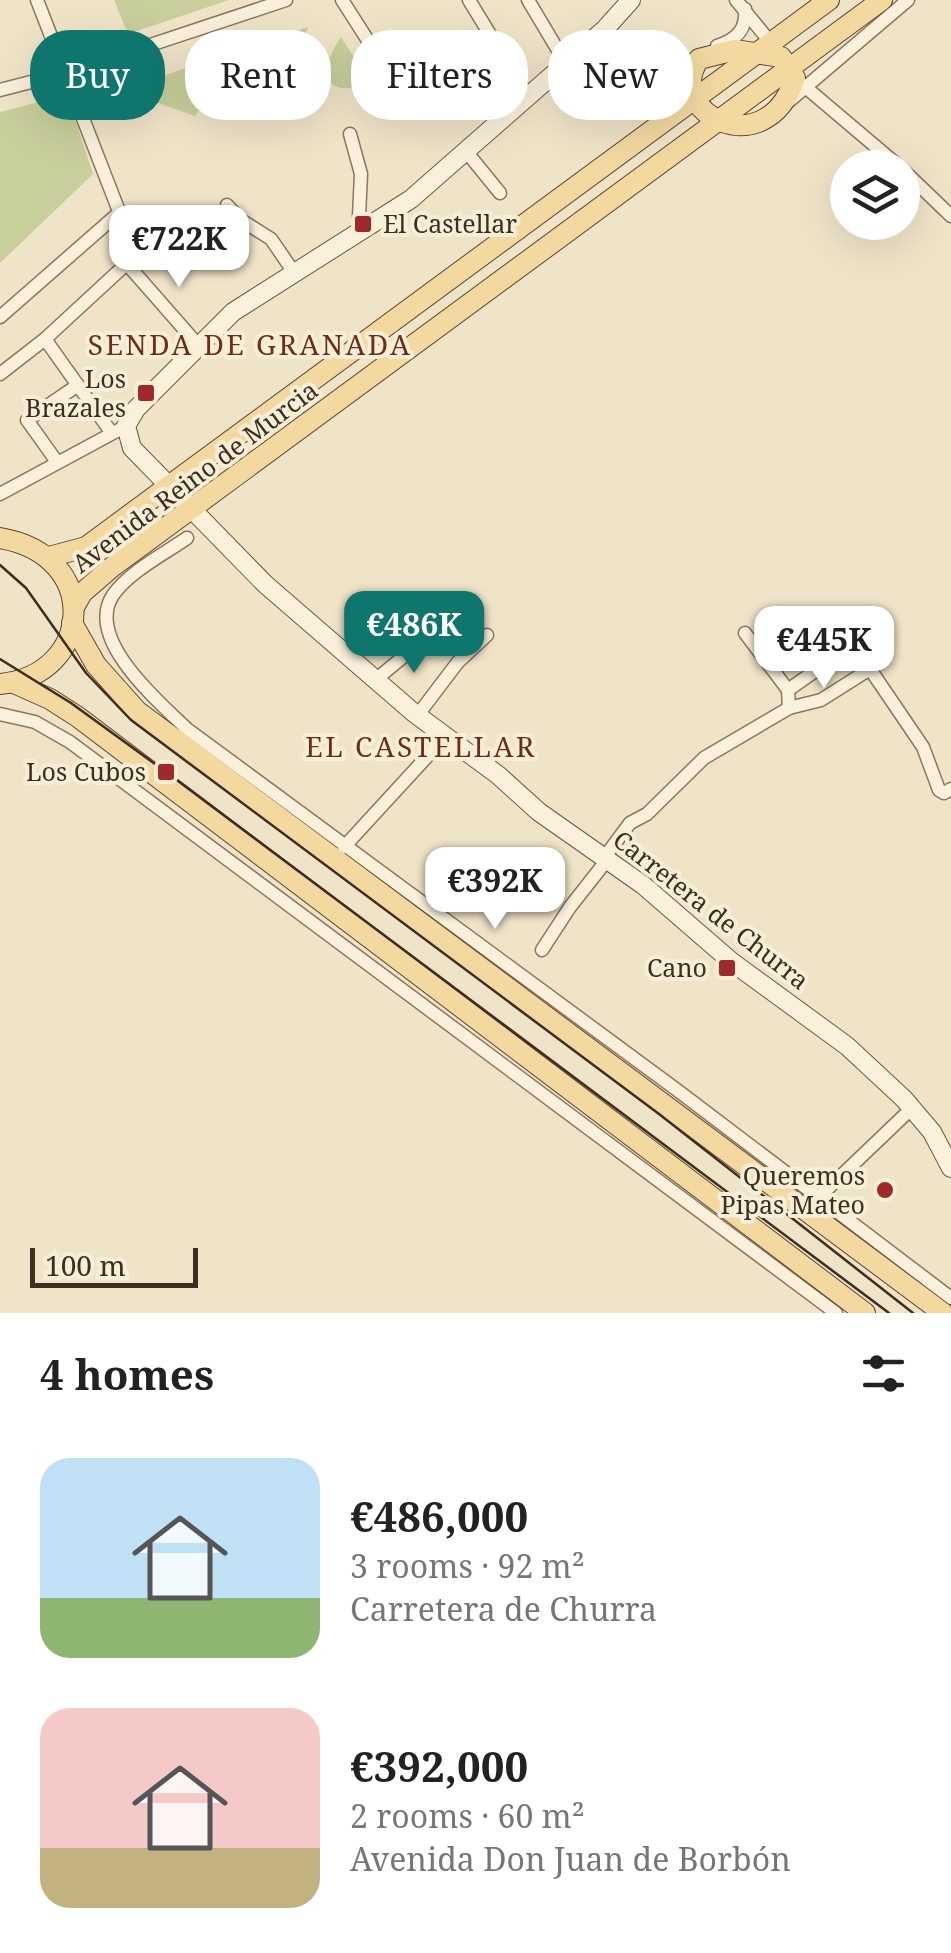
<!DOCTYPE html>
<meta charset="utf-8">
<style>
:root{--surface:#fff;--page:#f2f2f2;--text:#222;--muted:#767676;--accent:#0f766e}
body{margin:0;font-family:"Noto Serif",serif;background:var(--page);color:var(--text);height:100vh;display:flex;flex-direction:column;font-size:38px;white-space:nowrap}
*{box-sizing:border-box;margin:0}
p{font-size:32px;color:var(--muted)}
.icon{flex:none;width:55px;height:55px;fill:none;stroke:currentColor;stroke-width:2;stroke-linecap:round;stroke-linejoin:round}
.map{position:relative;height:1313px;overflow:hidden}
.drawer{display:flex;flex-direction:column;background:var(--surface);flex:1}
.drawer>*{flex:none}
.hud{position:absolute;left:30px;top:30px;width:892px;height:90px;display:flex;gap:20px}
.buttons{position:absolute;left:830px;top:150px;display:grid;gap:20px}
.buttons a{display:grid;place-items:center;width:90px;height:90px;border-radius:50%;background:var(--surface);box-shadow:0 10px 40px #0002;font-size:50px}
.scale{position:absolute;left:30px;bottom:25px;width:168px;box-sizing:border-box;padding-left:10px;border:5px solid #3d2e20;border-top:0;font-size:28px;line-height:35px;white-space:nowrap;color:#3d2e20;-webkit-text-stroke:8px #f7eed8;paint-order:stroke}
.price{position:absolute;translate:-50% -85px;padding:0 22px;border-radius:20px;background:#fff;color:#222;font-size:32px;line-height:65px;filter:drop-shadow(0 2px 5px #0008)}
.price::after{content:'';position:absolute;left:50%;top:60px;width:30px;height:22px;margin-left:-15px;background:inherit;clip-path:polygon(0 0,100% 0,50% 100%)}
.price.selected{background:var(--accent);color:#fff}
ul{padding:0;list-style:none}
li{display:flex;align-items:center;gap:30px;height:250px;padding:0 40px}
li span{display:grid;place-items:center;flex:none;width:280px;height:200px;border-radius:30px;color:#555}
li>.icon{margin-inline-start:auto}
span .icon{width:120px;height:120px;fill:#fffc;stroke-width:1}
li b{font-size:42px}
h2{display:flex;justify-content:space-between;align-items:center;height:120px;padding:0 40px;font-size:42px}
.chip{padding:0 35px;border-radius:40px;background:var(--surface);box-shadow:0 10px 40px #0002;font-size:35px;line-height:90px}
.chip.selected{background:var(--accent);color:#fff}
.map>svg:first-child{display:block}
.green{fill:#c9cf9b}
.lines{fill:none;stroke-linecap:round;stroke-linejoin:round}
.lane-casing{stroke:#8d765c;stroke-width:9}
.street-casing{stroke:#8d765c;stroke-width:15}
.secondary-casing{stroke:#6f573f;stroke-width:20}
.primary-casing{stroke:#5b4430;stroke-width:22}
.lane{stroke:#faf1dc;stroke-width:6}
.street{stroke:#faf1dc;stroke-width:12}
.secondary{stroke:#faf1dc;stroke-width:18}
.primary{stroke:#f3d9a0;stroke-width:20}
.tram{stroke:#3d2e20;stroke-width:2.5}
.poi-dot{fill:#9e2a2b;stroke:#f7eed8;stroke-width:4}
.labels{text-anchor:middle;stroke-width:8;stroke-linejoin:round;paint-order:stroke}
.poi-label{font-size:25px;fill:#3d2e20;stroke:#f7eed8;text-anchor:end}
.street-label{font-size:25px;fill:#3d2e20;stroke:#f7eed8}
.neighbourhood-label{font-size:28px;letter-spacing:2.5px;fill:#6b2e1e;stroke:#f7eed8}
</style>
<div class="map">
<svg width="951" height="1313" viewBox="0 0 951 1313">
<rect width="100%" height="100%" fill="#f0e4c8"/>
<g class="green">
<polygon points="114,0 229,0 128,34"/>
<polygon points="308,27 293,72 265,71 237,77 222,57"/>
<path d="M341,37L370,83C322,101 318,70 341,37Z"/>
<polygon points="192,66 211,94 195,116 122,90"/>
<polygon points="67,95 93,174 0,263 0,112"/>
</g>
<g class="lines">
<g class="lane-casing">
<polyline id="lane" points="569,67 610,115 632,100 601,58 577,75"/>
</g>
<g class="street-casing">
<g id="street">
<polyline points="342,0 399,89"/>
<polyline points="469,0 527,95"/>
<polyline points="528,0 565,62"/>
<polyline points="736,0 775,48"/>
<path d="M717,46C736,40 747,30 745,9"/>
<polyline points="803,85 901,168"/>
<polyline points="0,90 66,73 286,0"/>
<polyline points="788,102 908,0"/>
<polyline points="350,134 361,174 359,216 363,232"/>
<polyline points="465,150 500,193"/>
<polyline points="902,169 951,216"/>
<polyline points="227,205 241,220 271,239 293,271"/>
<polyline points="127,264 198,345"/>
<polyline points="0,317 120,212"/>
<polyline points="45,339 111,432"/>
<polyline points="0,374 45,339 136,255 37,0"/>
<polyline points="57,462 27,420 78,385"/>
<polyline points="0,494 126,426"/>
<path d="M187,538C164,554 129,572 113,595C84,639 159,702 187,729L677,1090L951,1298"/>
<polyline points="745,633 788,690 789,708"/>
<polyline points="879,645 871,657 870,669 923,747 939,790 944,793 951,789"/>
<polyline points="374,681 426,638"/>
<polyline points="788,690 835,657"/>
<polyline points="0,714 35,722 70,742 836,1313"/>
<polyline points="417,716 458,662 487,635"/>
<polyline points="344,847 446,736"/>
<polyline points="604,858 630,823 647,814 704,758 789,708 821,700 870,669"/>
<polyline points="542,950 570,907 607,860"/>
<polyline points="819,1197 912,1108"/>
</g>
</g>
<g class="secondary-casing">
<polyline id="secondary" points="631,0 605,29 411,199 233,312 136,409 126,426 132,448 265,584 414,713 498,775 539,812 643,885 732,962 847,1046 904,1099 932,1132 951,1168"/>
</g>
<g class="primary-casing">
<g id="primary">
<path d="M735,50L781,57L795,78C766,167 662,112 699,59Z"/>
<path d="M0,538C102,555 94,675 0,684"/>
<polyline points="49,557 86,547 105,533 829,0"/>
<polyline points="74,607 82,593 112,567 882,0"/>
<polyline points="72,623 96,665 137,711 943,1313"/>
<polyline points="14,683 50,699 78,717 865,1313"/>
</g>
</g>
<use href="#lane" class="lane"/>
<use href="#street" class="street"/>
<use href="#secondary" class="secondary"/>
<use href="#primary" class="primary"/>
<g class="tram">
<polyline points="0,565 26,588 86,673 131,720 659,1114 913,1313"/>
<polyline points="0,659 71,703 166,772 889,1313"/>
</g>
</g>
<g class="poi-dot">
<rect x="353" y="214" width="20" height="20" rx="5"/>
<rect x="136" y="383" width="20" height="20" rx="5"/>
<rect x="156" y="762" width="20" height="20" rx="5"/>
<rect x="717" y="958" width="20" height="20" rx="5"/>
<circle cx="885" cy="1190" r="10"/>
</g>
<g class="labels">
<g class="poi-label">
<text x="383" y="233" text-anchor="start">El Castellar</text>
<text x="126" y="388">Los<tspan x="126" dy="29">Brazales</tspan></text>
<text x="146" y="781">Los Cubos</text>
<text x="707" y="977">Cano</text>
<text x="865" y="1185">Queremos<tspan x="865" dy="29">Pipas Mateo</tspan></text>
</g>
<g class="street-label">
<text transform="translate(195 477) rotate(-37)" y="9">Avenida Reino de Murcia</text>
<text transform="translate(711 910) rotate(38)" y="9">Carretera de Churra</text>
</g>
<g class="neighbourhood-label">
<text x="250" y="355">SENDA DE GRANADA</text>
<text x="421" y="757">EL CASTELLAR</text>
</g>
</g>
</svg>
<div class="buttons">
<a><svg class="icon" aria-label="layers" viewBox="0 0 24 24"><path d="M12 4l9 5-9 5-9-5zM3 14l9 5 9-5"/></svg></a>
</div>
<div class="scale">100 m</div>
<b class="price" style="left:179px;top:290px">€722K</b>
<b class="price selected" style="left:414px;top:676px">€486K</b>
<b class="price" style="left:824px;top:691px">€445K</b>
<b class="price" style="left:495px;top:932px">€392K</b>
<div class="hud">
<a class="chip selected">Buy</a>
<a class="chip">Rent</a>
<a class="chip">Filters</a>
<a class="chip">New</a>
</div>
</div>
<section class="drawer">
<h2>4 homes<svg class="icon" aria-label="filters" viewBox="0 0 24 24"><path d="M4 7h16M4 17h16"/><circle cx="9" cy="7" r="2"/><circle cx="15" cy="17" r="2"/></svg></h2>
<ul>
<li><span style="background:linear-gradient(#bfe0f5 70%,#8fb573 0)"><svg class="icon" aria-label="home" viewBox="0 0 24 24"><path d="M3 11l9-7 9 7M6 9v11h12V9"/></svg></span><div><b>€486,000</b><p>3 rooms · 92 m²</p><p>Carretera de Churra</p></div></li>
<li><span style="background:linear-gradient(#f6c9c9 70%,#c2b280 0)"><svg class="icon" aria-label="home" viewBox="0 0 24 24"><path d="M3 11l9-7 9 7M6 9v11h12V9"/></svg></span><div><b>€392,000</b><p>2 rooms · 60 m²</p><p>Avenida Don Juan de Borbón</p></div></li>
</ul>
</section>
